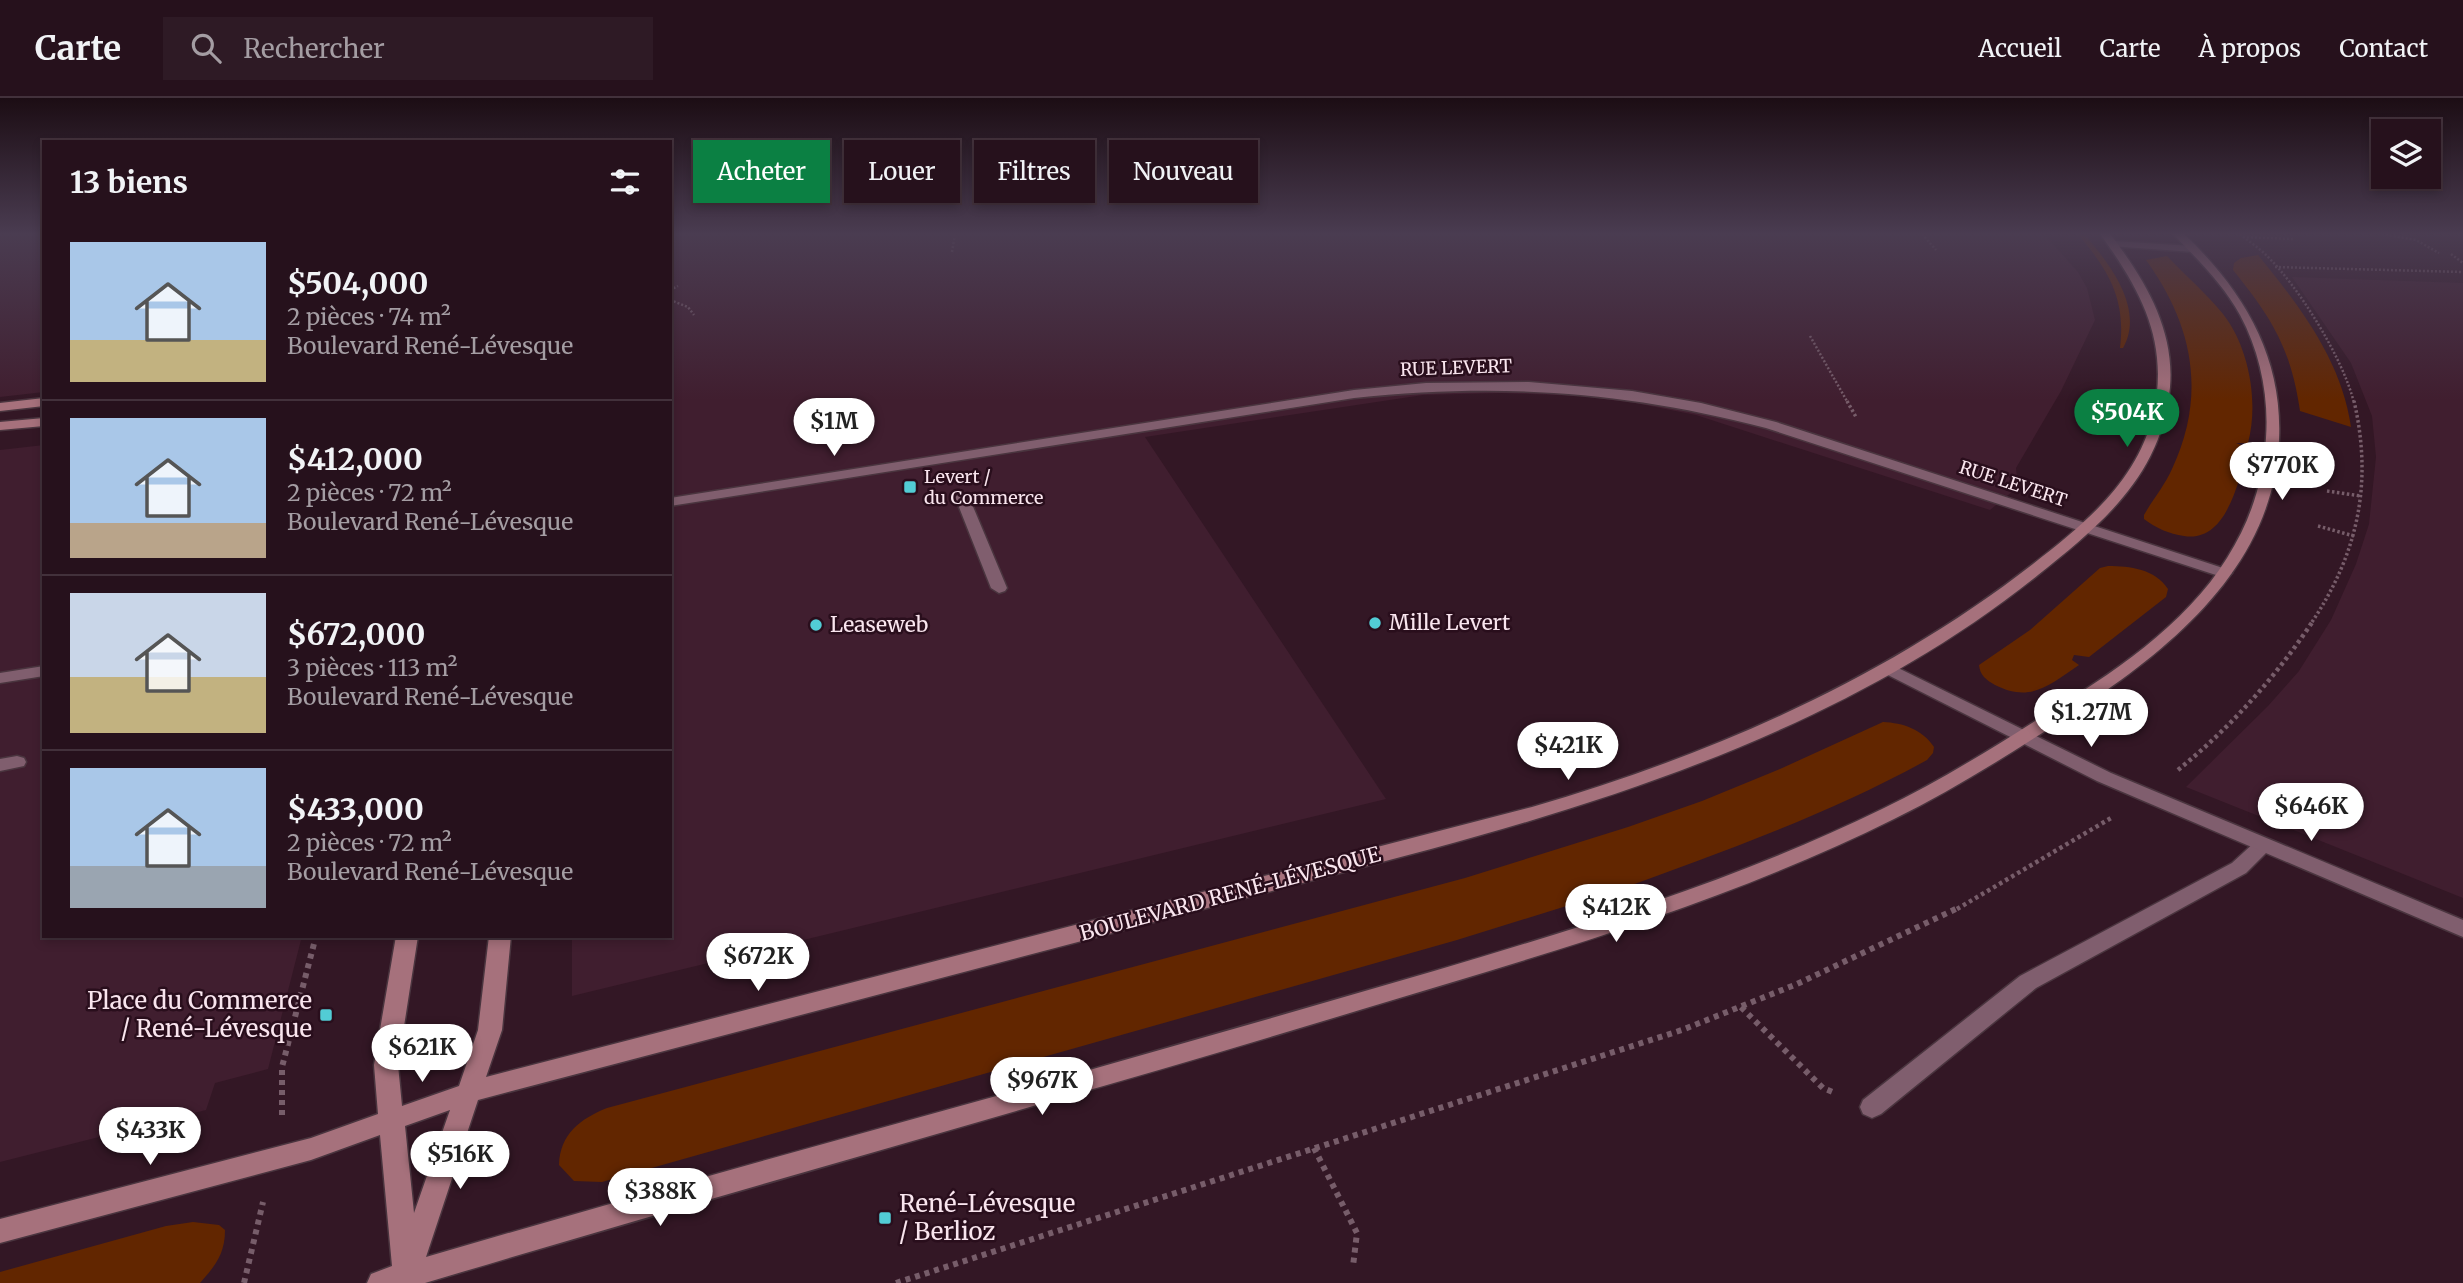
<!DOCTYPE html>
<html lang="fr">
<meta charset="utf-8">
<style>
:root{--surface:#26111c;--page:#2e1a25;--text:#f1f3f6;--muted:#a49da3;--line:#42313b;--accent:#0b8043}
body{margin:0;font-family:Merriweather,serif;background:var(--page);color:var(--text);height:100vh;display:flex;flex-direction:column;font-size:26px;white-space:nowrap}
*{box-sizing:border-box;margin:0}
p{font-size:23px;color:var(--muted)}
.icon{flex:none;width:38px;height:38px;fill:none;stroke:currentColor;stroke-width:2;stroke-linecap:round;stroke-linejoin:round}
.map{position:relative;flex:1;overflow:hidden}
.panel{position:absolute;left:42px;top:42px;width:630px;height:798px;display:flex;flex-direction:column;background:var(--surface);border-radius:0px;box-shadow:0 4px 10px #0003,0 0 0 2px var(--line)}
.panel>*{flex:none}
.top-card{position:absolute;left:693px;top:42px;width:665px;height:63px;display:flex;gap:14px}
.fabs{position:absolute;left:2371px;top:21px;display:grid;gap:14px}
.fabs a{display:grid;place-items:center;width:70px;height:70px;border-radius:0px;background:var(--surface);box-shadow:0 4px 10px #0003,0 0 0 2px var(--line);font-size:35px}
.price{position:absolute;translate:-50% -60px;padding:0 16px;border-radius:24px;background:#fff;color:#222;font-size:23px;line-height:46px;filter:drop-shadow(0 2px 4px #0008)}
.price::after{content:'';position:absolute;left:50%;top:42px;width:21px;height:16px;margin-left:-10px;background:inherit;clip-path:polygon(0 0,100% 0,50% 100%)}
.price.selected{background:var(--accent);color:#fff}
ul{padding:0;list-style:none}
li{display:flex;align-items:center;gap:21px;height:175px;padding:0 28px}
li+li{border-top:2px solid var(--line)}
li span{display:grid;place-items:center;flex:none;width:196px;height:140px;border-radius:0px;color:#555}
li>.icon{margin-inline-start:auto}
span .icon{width:84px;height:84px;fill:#fffc;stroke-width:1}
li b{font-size:30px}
h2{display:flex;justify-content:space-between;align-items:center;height:84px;padding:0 28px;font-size:30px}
.tag{padding:0 24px;border-radius:0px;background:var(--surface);box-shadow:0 4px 10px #0003,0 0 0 2px var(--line);font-size:24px;line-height:63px}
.tag.selected{background:var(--accent);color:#fff}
header{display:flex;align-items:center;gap:42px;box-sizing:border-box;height:98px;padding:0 35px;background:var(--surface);border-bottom:2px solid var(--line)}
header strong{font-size:33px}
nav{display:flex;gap:38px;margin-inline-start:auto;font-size:24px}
.search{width:490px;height:63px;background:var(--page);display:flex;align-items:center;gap:18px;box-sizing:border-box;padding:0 24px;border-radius:0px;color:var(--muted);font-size:26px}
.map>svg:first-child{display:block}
.built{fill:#401e2f}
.green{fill:#622600}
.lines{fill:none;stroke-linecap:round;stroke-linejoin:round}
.lane-casing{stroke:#4a353f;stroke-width:3}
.street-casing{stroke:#4a353f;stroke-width:3}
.secondary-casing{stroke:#4a353f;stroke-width:3}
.path-far3{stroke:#775d6a;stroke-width:2.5;stroke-dasharray:2 2;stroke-linecap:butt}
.path-far2{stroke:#775d6a;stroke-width:3.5;stroke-dasharray:2.5 2.5;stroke-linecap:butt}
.path-far1{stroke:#775d6a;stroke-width:4.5;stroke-dasharray:3.5 3.5;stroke-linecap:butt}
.path{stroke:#775d6a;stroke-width:6;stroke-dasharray:5 5;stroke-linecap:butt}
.lane{fill:#805e6e;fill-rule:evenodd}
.street{fill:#805e6e;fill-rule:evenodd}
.secondary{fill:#a6717c;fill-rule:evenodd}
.poi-dot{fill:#52ccd5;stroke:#290e1c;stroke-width:2.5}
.labels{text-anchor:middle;stroke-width:5;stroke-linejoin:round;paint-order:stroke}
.far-street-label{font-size:18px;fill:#f9e5ee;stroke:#290e1c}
.far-poi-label{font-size:18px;fill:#f9e5ee;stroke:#290e1c;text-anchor:start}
.poi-label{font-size:21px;fill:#f9e5ee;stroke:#290e1c;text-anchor:start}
.street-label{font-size:21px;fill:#f9e5ee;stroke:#290e1c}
.near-poi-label{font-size:24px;fill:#f9e5ee;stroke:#290e1c;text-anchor:end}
</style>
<header>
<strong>Carte</strong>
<div class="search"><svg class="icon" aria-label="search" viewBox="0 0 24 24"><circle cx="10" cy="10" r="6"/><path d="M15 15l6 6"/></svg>Rechercher</div>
<nav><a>Accueil</a><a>Carte</a><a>À propos</a><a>Contact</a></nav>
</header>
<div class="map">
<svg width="2463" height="1185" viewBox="0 0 2463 1185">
<rect width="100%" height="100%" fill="#331725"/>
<g class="built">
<polygon points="0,136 44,136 44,294 0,299"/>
<polygon points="670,136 2044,136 2078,174 2087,190 2095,222 2061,293 2016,370 2018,389 1990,412 1696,317 1635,305 1580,298 1501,295 1423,297 1145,339 1386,701 572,898 572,838 670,838"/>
<polygon points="2292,179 2463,185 2463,800 2186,689 2268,608 2299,573 2331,522 2356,466 2369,426 2376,359 2372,318 2351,265"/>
<polygon points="44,347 44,838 302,838 268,971 215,985 206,1012 0,1064 0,352"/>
</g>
<g class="green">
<path d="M2078,136H2084C2110,166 2145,211 2123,250H2120C2126,201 2109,173 2078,136Z"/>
<path d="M2258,157C2299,207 2342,263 2351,329L2300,313C2291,251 2272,220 2233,172L2234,165L2241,160Z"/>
<path d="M2167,158C2185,177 2206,195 2223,216C2249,249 2259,304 2248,345H2236L2249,350C2238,381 2228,445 2184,438C2169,436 2156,430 2144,421V417C2153,401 2165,387 2172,371C2207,296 2193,227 2146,162Z"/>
<path d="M2108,468C2130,468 2155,471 2168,491L2166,499L2089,559L2074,557L2072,562L2079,567C2049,587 2031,605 1995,587C1986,582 1980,577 1979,567L2030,532L2100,470Z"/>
<path d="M1883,624C1903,625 1922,631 1934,649L1933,655L1927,662C1826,718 1716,756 1607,796L1600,793L1590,794L1589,801L1457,842L602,1084L574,1083L559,1067C560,1036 580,1021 607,1010L1465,780L1628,729L1702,703L1780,671Z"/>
<path d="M193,1124L219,1127L225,1132C225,1156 215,1168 200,1185H0V1174L166,1128Z"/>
</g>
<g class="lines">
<g class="lane-casing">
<g id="lane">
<polygon points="2113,143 2193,148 2198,151 2193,154 2110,148 2110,144"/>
<polygon points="962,395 969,399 1007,490 1005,493 999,495 991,490 955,399"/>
<polygon points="44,568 44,578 0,585 0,575"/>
<polygon points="17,658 24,660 26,664 24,668 0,673 0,661"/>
<polygon points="2263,741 2270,743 2273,748 2246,775 2036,890 1881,1016 1872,1020 1863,1016 1860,1009 1863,1002 2020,878 2232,765 2256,743"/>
</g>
</g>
<g class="street-casing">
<g id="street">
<path d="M1529,284L1632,293L1701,305L1776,324L2229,472L2232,475L2224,480L2219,478L1766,330C1623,293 1501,285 1354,300L670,408V400L1354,292L1426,285Z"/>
<polygon points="1888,565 2111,675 2463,822 2463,839 2097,683 1882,574 1879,570"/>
</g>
</g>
<g class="secondary-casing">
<g id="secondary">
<path d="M2100,136H2110C2144,180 2175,231 2170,289C2162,377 2102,426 2038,477C1862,618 1646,693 1431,751L478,1002L426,1159C638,1097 851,1038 1065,979C1188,944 1311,909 1434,873C1586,828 1739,781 1882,711C1938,684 1991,651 2043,618C2110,577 2185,528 2227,460C2251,422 2263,384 2266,340C2269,298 2260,254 2240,217C2223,186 2198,162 2173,136H2184C2243,192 2283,258 2279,342C2273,480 2153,564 2047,632C1997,664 1947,695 1894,721C1725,805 1543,857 1363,911C1258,943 1153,974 1047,1004C840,1064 632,1123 425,1185H367L371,1176L392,1168L380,1037L311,1062L0,1145V1121L311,1040L378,1016L374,967L396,838H418L398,967L402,1008L459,988L478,932L489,838H511L502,932L486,979L1532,709C1711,657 1885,581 2033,466C2084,426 2137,384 2153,317C2170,245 2141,192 2100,136ZM450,1012L414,1115L405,1028Z"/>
<polygon points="44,300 44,308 0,313 0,305"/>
<polygon points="44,320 44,328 0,332 0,324"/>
</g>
</g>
<g class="path-far3">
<polyline points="1922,136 1936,152"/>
<path d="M2240,136C2248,143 2258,149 2265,156C2298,187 2344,262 2354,305"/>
<polyline points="2382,136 2416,142 2439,155"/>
<polyline points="2243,139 2293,141"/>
<polyline points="952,154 955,136"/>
<polyline points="2451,156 2463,165"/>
<polyline points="2275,169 2463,174"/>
<polyline points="670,192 678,188"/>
<polyline points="670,202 688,209 694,217"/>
<polyline points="1810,238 1848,305"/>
</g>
<g class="path-far2">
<polyline points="1847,303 1856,319"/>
<polyline points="2327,393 2361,398"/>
<polyline points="2318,428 2354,438"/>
<path d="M2312,524C2358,455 2373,385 2354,303"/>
</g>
<g class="path-far1">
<path d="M2178,672C2231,629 2275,580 2313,523"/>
<polyline points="1957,811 2111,720"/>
</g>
<g class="path">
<polyline points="1741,909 1823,990 1835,995"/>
<polyline points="282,1017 282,969 316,838"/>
<polyline points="1314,1050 1357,1135 1353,1168"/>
<polyline points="244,1185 263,1104"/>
<polyline points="896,1185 1682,932 1797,886 1960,809"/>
</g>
<use href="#lane" class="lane"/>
<use href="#street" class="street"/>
<use href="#secondary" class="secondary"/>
</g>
<linearGradient id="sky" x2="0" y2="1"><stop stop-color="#1c0d14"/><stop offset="0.45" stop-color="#4a3c51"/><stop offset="1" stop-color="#4a3c51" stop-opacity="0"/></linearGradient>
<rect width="2463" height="302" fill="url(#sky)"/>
<g class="poi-dot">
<rect x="903" y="382" width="14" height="14" rx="3.5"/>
<circle cx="1375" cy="525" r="7"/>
<circle cx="816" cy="527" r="7"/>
<rect x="319" y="910" width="14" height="14" rx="3.5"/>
<rect x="878" y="1113" width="14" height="14" rx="3.5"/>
</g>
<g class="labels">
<g class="far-street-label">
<text transform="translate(1456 270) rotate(-2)" y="6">RUE LEVERT</text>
<text transform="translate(2013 386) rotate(18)" y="6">RUE LEVERT</text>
</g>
<g class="far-poi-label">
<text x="924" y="385">Levert /<tspan x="924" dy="21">du Commerce</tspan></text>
</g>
<g class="poi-label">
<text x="1389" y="532">Mille Levert</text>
<text x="830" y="534">Leaseweb</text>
</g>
<g class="street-label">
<text transform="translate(1230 796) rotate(-15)" y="7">BOULEVARD RENÉ-LÉVESQUE</text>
</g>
<g class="near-poi-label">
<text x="312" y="911">Place du Commerce<tspan x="312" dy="28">/ René-Lévesque</tspan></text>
<text x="899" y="1114" text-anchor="start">René-Lévesque<tspan x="899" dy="28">/ Berlioz</tspan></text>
</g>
</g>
</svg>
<div class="fabs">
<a><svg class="icon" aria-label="layers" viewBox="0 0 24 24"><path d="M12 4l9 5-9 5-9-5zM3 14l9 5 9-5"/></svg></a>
</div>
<b class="price selected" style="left:2127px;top:351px">$504K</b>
<b class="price" style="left:834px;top:360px">$1M</b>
<b class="price" style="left:2282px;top:404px">$770K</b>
<b class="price" style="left:2091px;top:651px">$1.27M</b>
<b class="price" style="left:1568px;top:684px">$421K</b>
<b class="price" style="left:2311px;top:745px">$646K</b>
<b class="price" style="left:1616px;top:846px">$412K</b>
<b class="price" style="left:758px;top:895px">$672K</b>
<b class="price" style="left:422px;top:986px">$621K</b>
<b class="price" style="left:1042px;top:1019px">$967K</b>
<b class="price" style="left:150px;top:1069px">$433K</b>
<b class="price" style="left:460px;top:1093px">$516K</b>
<b class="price" style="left:660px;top:1130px">$388K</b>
<div class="top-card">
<a class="tag selected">Acheter</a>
<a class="tag">Louer</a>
<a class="tag">Filtres</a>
<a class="tag">Nouveau</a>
</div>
<section class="panel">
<h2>13 biens<svg class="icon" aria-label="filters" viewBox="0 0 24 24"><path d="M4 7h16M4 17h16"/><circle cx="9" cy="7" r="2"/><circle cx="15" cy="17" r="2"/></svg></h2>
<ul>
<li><span style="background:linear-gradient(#a9c7e8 70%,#c2b280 0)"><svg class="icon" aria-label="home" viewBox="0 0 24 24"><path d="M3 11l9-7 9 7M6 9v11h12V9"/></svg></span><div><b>$504,000</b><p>2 pièces · 74 m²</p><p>Boulevard René-Lévesque</p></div></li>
<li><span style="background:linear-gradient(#a9c7e8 75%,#b9a48a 0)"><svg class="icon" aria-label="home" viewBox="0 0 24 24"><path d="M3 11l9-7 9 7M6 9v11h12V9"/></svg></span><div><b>$412,000</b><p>2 pièces · 72 m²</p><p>Boulevard René-Lévesque</p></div></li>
<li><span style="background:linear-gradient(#c9d6e8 60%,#c2b280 0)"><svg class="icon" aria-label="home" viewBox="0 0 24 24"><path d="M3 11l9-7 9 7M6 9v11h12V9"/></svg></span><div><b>$672,000</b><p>3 pièces · 113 m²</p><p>Boulevard René-Lévesque</p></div></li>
<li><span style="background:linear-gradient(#a9c7e8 70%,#9aa5b1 0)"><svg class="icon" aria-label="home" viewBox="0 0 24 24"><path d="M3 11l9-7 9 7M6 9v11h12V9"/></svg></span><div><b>$433,000</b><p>2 pièces · 72 m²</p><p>Boulevard René-Lévesque</p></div></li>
</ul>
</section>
</div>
